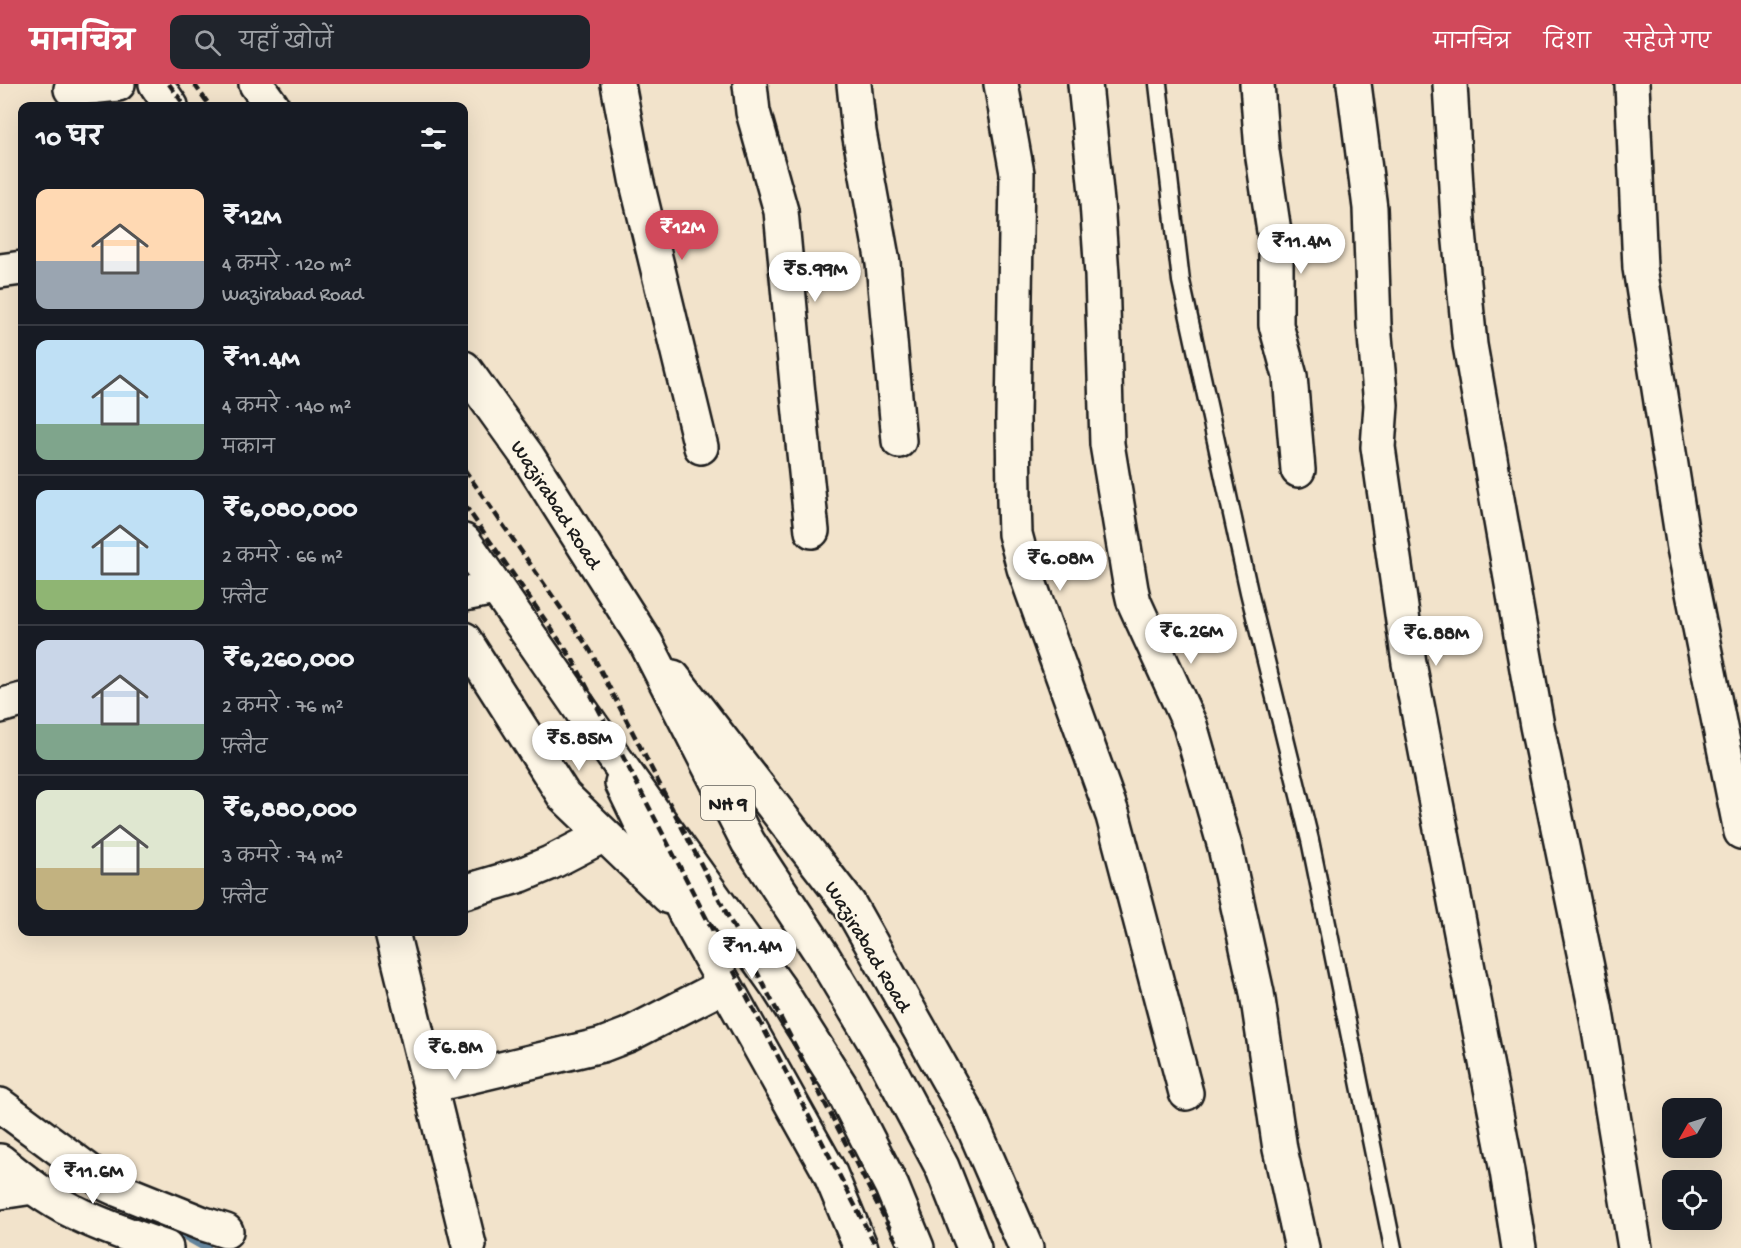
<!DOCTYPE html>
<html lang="hi">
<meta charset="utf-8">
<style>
:root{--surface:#171b24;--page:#20242c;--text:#f1f3f6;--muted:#9ea1a6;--line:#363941;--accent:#d1495b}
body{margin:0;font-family:"Gochi Hand","Playpen Sans Deva",sans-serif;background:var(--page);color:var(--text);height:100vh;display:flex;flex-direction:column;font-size:22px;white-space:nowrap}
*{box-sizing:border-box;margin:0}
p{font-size:20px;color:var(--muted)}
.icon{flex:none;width:33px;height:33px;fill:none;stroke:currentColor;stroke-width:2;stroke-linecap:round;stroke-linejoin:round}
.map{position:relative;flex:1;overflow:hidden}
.panel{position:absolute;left:18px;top:18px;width:450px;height:834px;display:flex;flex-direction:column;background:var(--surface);border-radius:12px;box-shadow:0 6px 24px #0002}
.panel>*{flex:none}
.needle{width:39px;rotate:231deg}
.buttons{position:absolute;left:1662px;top:1014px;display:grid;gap:12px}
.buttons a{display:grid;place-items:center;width:60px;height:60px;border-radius:12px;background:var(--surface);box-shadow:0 6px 24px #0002;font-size:30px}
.price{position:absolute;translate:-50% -51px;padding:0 14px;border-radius:21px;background:#fff;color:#222;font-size:20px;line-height:39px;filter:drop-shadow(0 2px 3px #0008)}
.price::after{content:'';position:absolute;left:50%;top:36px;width:18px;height:14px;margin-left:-9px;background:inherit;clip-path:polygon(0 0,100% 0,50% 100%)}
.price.current{background:var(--accent);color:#fff}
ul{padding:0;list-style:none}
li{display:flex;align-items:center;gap:18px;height:150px;padding:0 18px}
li+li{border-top:2px solid var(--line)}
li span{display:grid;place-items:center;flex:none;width:168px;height:120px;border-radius:12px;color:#555}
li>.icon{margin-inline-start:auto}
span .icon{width:72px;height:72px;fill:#fffc;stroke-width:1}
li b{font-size:26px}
h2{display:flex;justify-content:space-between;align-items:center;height:72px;padding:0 18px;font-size:26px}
header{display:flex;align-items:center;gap:36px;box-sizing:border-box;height:84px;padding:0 30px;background:var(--accent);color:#fff}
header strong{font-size:28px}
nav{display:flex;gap:33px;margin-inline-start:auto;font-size:21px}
.search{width:420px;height:54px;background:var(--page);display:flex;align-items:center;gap:15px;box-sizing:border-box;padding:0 21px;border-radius:12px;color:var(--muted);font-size:22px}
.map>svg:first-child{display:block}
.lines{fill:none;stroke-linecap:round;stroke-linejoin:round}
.stream{stroke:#63849c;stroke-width:9}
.lane-casing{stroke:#1c1c1c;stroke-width:21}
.street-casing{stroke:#1c1c1c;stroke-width:38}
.secondary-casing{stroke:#1c1c1c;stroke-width:38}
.highway-casing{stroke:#1c1c1c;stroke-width:38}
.lane{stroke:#fcf5e5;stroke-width:16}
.street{stroke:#fcf5e5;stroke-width:33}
.secondary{stroke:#fcf5e5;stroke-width:33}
.highway{stroke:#fcf5e5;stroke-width:33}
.rail{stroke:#1c1c1c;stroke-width:4.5;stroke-dasharray:9 4.5;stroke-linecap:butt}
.labels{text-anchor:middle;stroke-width:4.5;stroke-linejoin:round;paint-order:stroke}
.shield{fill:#fcf5e5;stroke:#5f5d58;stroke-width:1.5}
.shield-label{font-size:20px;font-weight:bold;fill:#1c1c1c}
.street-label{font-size:21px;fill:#1c1c1c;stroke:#fcf5e5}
</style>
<header>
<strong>मानचित्र</strong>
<div class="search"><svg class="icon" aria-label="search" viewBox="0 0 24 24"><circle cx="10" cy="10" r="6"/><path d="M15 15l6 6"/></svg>यहाँ खोजें</div>
<nav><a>मानचित्र</a><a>दिशा</a><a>सहेजे गए</a></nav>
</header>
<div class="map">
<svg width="1741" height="1164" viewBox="0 0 1741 1164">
<rect width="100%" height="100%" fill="#f2e3cb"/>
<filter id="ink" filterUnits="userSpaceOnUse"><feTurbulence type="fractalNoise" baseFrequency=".0167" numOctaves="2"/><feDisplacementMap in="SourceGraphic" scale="12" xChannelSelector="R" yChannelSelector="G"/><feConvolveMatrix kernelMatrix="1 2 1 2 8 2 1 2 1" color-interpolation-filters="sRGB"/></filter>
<g filter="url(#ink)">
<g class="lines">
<polyline class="stream" points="170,1143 207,1164"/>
<g class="lane-casing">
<polyline id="lane" points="1158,0 1181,197 1249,508 1310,756 1393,1164"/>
</g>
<g class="street-casing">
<g id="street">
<polyline points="618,0 636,95 701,363"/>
<polyline points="750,0 753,28 781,127 797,300 812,447"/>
<polyline points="854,0 859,48 883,179 899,357"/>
<polyline points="1001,0 1017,89 1013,334 1014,416 1015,450 1024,484 1113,732 1186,1009"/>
<polyline points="1085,0 1097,118 1102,191 1107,360 1131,505 1134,518 1190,641 1225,763 1257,909 1280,1065 1302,1164"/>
<polyline points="1257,0 1262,67 1276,161 1276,241 1290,292 1298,386"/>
<polyline points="1354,0 1370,124 1374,241 1381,321 1378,363 1409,579 1507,1087 1519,1164"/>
<polyline points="1450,0 1458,137 1470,261 1537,642 1595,922 1635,1164"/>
<polyline points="1632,0 1640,184 1684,464 1741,748"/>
<polyline points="0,187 22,184"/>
<polyline points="464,510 495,504"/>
<polyline points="0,622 22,616"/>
<polyline points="464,808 521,791 550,779 604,751"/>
<polyline points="392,848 469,1161"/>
<polyline points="430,1002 602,961 628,951 725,901"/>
<polyline points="0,1021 108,1101 119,1106 201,1139 226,1147"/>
<path d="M0,1077C23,1096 47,1115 74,1128C103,1143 135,1153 166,1164"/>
</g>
</g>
<g class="secondary-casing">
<g id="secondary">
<polyline points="464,555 564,712 669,813"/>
<polyline points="673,593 849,820 969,1033 1026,1164"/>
<polyline points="622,699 685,829 829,1087 861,1164"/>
<polyline points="0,1108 33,1103"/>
</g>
</g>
<g class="highway-casing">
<g id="highway">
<polyline points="156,0 171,22"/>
<polyline points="256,0 272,22"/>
<polyline points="71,5 118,0"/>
<polyline points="464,284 528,373 646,559 748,758 823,872 883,972 942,1083 974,1164"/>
<polyline points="464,457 597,649 778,903 840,1001 892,1103 917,1164"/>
</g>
</g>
<use href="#lane" class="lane"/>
<use href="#street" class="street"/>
<use href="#secondary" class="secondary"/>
<use href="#highway" class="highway"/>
<g class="rail">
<polyline points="169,0 185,22"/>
<polyline points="194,0 210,22"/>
<polyline points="464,385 590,566 900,1164"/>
<polyline points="464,420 573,576 877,1164"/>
</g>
</g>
</g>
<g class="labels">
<rect class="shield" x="701" y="702" width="54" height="34" rx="4.5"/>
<g class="shield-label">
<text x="728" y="726">NH 9</text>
</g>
<g class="street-label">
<text transform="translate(557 420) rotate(57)" y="7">Wazirabad Road</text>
<text transform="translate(869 862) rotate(59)" y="7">Wazirabad Road</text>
</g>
</g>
</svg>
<div class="buttons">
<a><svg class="needle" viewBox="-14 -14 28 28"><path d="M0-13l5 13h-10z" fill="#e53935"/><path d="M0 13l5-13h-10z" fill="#9ea1a6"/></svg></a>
<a><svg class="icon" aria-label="locate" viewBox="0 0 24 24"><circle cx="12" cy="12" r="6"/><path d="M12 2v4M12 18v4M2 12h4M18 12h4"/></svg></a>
</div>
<b class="price current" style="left:682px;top:177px">₹12M</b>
<b class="price" style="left:1301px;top:191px">₹11.4M</b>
<b class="price" style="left:815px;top:219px">₹5.99M</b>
<b class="price" style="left:1060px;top:508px">₹6.08M</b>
<b class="price" style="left:1191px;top:581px">₹6.26M</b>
<b class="price" style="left:1436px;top:583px">₹6.88M</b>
<b class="price" style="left:579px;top:688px">₹5.85M</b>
<b class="price" style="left:752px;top:896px">₹11.4M</b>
<b class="price" style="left:455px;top:997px">₹6.8M</b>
<b class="price" style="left:93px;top:1121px">₹11.6M</b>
<section class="panel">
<h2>10 घर<svg class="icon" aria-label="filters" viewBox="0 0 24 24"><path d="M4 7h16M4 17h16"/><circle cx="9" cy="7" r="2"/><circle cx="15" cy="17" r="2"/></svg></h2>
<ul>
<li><span style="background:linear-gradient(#ffd9b3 60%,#9aa5b1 0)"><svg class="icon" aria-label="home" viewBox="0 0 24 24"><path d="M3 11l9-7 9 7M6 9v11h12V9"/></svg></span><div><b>₹12M</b><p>4 कमरे · 120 m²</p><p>Wazirabad Road</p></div></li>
<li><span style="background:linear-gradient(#bfe0f5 70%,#7fa58c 0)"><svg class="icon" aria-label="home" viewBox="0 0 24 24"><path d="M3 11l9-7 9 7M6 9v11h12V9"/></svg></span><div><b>₹11.4M</b><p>4 कमरे · 140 m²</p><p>मकान</p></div></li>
<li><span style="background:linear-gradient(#bfe0f5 75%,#8fb573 0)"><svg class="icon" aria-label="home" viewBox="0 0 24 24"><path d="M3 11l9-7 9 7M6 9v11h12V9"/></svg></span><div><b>₹6,080,000</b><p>2 कमरे · 66 m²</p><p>फ़्लैट</p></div></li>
<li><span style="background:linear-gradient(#c9d6e8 70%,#7fa58c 0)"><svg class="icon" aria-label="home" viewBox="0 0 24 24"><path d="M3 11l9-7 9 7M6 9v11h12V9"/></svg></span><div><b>₹6,260,000</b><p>2 कमरे · 76 m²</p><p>फ़्लैट</p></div></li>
<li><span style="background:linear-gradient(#dfe7d0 65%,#c2b280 0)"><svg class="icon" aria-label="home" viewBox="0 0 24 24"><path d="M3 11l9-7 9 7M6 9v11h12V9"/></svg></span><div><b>₹6,880,000</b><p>3 कमरे · 74 m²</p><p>फ़्लैट</p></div></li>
</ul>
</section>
</div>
